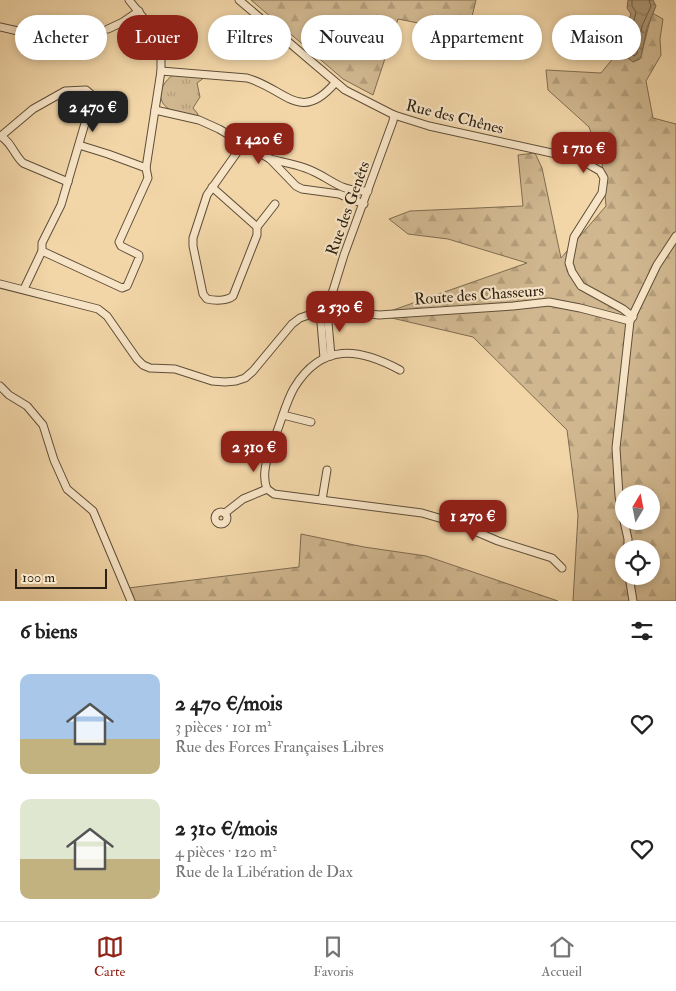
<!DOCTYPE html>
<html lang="fr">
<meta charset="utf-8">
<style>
:root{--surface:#fff;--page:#f6f6f6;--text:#222;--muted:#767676;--line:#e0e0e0;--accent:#8f2418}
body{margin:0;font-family:"IM FELL Double Pica",serif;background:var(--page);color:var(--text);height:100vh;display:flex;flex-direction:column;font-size:19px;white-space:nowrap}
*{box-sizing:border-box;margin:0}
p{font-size:16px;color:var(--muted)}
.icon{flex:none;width:28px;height:28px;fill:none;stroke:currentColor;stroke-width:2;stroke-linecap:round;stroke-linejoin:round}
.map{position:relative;height:601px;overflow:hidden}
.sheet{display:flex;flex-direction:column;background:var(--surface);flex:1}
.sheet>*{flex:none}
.banner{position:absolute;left:15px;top:15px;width:646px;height:45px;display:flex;gap:10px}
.needle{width:32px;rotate:10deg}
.fabs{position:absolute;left:615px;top:485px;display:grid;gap:10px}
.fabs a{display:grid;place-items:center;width:45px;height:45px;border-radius:50%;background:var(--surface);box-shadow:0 2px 8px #0003;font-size:25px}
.scale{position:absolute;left:15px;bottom:12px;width:92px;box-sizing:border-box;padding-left:5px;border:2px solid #2c2113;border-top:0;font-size:14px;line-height:18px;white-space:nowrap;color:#2c2113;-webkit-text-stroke:4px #f7e4c6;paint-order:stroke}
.price{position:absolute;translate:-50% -42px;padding:0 11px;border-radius:10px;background:var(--accent);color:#fff;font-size:16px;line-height:32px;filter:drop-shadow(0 1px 2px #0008)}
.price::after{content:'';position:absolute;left:50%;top:30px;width:15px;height:11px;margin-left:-8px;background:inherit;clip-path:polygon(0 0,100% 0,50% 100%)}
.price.on{background:#222;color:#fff}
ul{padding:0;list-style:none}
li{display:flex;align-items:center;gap:15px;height:125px;padding:0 20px}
li span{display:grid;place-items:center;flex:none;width:140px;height:100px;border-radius:10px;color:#555}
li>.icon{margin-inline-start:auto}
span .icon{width:60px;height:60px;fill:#fffc;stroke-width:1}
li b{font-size:21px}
h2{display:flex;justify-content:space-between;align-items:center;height:60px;padding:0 20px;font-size:21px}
.tag{padding:0 18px;border-radius:22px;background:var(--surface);box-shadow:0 2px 8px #0003;font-size:18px;line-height:45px}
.tag.on{background:var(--accent);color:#fff}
.tab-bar{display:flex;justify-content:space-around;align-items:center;height:70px;border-top:1px solid var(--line);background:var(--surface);font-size:14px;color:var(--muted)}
.tab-bar a{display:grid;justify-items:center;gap:2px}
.tab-bar .on{color:var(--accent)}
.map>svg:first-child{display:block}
.grass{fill:url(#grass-tufts);stroke:#7e6c51}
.forest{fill:url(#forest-firs);stroke:#7e6c51;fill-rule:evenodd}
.water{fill:url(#water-ripples);stroke:#7b684e}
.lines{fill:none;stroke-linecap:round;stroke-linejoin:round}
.shore{stroke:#6e5c44;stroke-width:1}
.street-casing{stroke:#5e4e38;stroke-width:9}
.street{stroke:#f7e4c6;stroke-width:7}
.labels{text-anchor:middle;stroke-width:4.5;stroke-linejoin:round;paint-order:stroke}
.street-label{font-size:16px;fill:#2c2113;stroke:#f7e4c6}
</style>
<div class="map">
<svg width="676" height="601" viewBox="0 0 676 601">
<defs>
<pattern id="grass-tufts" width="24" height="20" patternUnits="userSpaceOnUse" patternTransform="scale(1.25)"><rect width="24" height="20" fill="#d0b78f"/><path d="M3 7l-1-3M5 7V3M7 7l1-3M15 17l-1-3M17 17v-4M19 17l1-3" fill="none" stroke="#b39d7a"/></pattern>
<pattern id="forest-firs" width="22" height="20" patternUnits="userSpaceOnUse" patternTransform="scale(1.25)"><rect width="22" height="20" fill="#d0b78f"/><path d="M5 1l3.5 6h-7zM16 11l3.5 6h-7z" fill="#b39d7a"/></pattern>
<pattern id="water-ripples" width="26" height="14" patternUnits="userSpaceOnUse" patternTransform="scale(1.25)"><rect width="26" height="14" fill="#af9875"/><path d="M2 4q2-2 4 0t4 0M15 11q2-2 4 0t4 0" fill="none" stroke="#8f7c5f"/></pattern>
</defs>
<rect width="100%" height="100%" fill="#f2d6a8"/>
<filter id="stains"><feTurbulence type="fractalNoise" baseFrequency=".004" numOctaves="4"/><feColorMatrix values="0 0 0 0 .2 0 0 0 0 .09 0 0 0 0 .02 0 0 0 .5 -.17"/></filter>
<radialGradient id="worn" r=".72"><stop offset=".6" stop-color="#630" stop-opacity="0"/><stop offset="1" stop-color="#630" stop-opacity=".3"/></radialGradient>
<path class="grass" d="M175,74L205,77L197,83L200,97L193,108L198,114L197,116C189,115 180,114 173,111C153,103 160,82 175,74Z"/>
<g class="forest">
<polygon points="251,0 476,0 468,33 398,19 373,95 343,79"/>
<path d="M652,13L663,19L660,39L661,55L646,81L653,118L676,124V601H573L578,515L567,430L473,337L379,315L527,263L448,239L408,234L389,219L410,211L523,206L518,155L535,153L542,168L561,258L606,206L602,163L589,127L548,90L546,70L601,73L624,45L627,24L632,32L626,47L633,62L640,59ZM624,494H651V521H624ZM624,549H651V576H624Z"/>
<polygon points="301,534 364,547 426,556 558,601 134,601 128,588 299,567"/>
</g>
<polygon class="water" points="628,0 653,0 656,6 647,28 641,57 633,62 623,54 631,32 627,24 631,14 627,8"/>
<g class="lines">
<polyline class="shore" points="632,0 632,6 636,12 633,24 637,33 629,52 634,56 637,54 642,26 651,6 649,0"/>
<g class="street-casing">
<g id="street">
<polyline points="239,0 345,90 394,115 429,126 579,159 600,171 604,178 602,193 574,237 569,263 572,272 581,286 623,309 633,317"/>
<polyline points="0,27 27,33 41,27"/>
<polyline points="108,29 123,22 139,11"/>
<path d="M161,71L247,78C286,89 300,124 335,83"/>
<polyline points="155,110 199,120 219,129 270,159 296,186 302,189 339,194 364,204"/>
<path d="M0,136C11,141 14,155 23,163L68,182"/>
<polyline points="1,136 33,109 65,91 86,90 93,96 61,205 42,243 42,251 24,289"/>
<polyline points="79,145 108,154 146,168"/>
<path d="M270,159C282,162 294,164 305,168C331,177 337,192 368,191"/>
<path d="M212,187L257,227V235L233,296C227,301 215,301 207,299L203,294L193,246V238L207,195L243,144"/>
<polyline points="257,227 275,204"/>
<polyline points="42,251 122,288 127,286 139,258 139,255 121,246 119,242 148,178 146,168 161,71 161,52 154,31 129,0"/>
<polyline points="0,284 98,309 107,316 137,359 143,365 150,368 175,369 212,381 225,382 236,381 245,378 253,371 292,324 300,318 320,311 336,310 379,315 513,306 549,302 580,308 630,321"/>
<polyline points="320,311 324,358"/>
<polyline points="331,356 327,311 331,297 344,255 393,121 394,115"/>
<path d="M400,370C359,348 322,342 294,388C286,402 282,419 276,434C270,452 260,471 267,489L274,494L422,513L456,523L498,541L552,558L562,568"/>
<polyline points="0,386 9,395 27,406 43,425 54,460 67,489 93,511 131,601"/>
<polyline points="283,415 311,422"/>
<polyline points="322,500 327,470"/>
<circle cx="221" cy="518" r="6"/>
<polyline points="225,513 243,499 267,489"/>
<polyline points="624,520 619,496 616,448 630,321 657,265 676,236"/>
<polyline points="624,521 628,539 628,549"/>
<polyline points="629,576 633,601"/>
</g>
</g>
<use href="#street" class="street"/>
</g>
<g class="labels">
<g class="street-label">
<text transform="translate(455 116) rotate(14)" y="6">Rue des Chênes</text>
<text transform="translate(347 208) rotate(-70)" y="6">Rue des Genêts</text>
<text transform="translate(479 294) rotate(-4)" y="6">Route des Chasseurs</text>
</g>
</g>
<rect width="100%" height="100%" filter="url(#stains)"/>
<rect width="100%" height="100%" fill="url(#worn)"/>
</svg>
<div class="fabs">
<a><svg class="needle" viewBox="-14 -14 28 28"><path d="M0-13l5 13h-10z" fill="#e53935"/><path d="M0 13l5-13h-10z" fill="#767676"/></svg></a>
<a><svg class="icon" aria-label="locate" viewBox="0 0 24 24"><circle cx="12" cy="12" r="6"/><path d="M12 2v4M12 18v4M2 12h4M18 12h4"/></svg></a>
</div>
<div class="scale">100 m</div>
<b class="price on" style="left:93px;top:133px">2 470 €</b>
<b class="price" style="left:259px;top:165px">1 420 €</b>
<b class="price" style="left:584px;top:174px">1 710 €</b>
<b class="price" style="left:340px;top:333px">2 530 €</b>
<b class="price" style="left:254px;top:473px">2 310 €</b>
<b class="price" style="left:473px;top:542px">1 270 €</b>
<div class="banner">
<a class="tag">Acheter</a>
<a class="tag on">Louer</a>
<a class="tag">Filtres</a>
<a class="tag">Nouveau</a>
<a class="tag">Appartement</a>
<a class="tag">Maison</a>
</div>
</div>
<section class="sheet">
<h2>6 biens<svg class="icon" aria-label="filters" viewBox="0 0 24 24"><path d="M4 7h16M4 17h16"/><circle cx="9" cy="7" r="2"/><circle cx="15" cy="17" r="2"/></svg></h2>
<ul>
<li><span style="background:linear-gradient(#a9c7e8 65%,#c2b280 0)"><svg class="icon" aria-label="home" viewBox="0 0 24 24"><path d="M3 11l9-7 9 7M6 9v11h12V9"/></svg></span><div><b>2 470 €/mois</b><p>3 pièces · 101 m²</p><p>Rue des Forces Françaises Libres</p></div><svg class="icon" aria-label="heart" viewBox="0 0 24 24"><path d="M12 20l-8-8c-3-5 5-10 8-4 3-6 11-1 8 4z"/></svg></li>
<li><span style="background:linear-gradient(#dfe7d0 60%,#c2b280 0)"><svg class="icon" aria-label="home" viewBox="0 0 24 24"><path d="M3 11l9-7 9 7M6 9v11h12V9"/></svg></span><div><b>2 310 €/mois</b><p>4 pièces · 120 m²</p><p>Rue de la Libération de Dax</p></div><svg class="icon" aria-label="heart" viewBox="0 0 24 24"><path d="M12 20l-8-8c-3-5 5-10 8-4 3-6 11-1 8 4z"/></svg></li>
</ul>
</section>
<nav class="tab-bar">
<a class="on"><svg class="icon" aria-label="map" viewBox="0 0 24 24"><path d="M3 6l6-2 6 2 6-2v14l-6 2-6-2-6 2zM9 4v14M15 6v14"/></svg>Carte</a>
<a><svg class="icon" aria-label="saved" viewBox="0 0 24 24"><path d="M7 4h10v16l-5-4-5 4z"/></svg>Favoris</a>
<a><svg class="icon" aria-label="home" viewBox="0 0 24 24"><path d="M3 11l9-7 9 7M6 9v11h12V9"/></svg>Accueil</a>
</nav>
